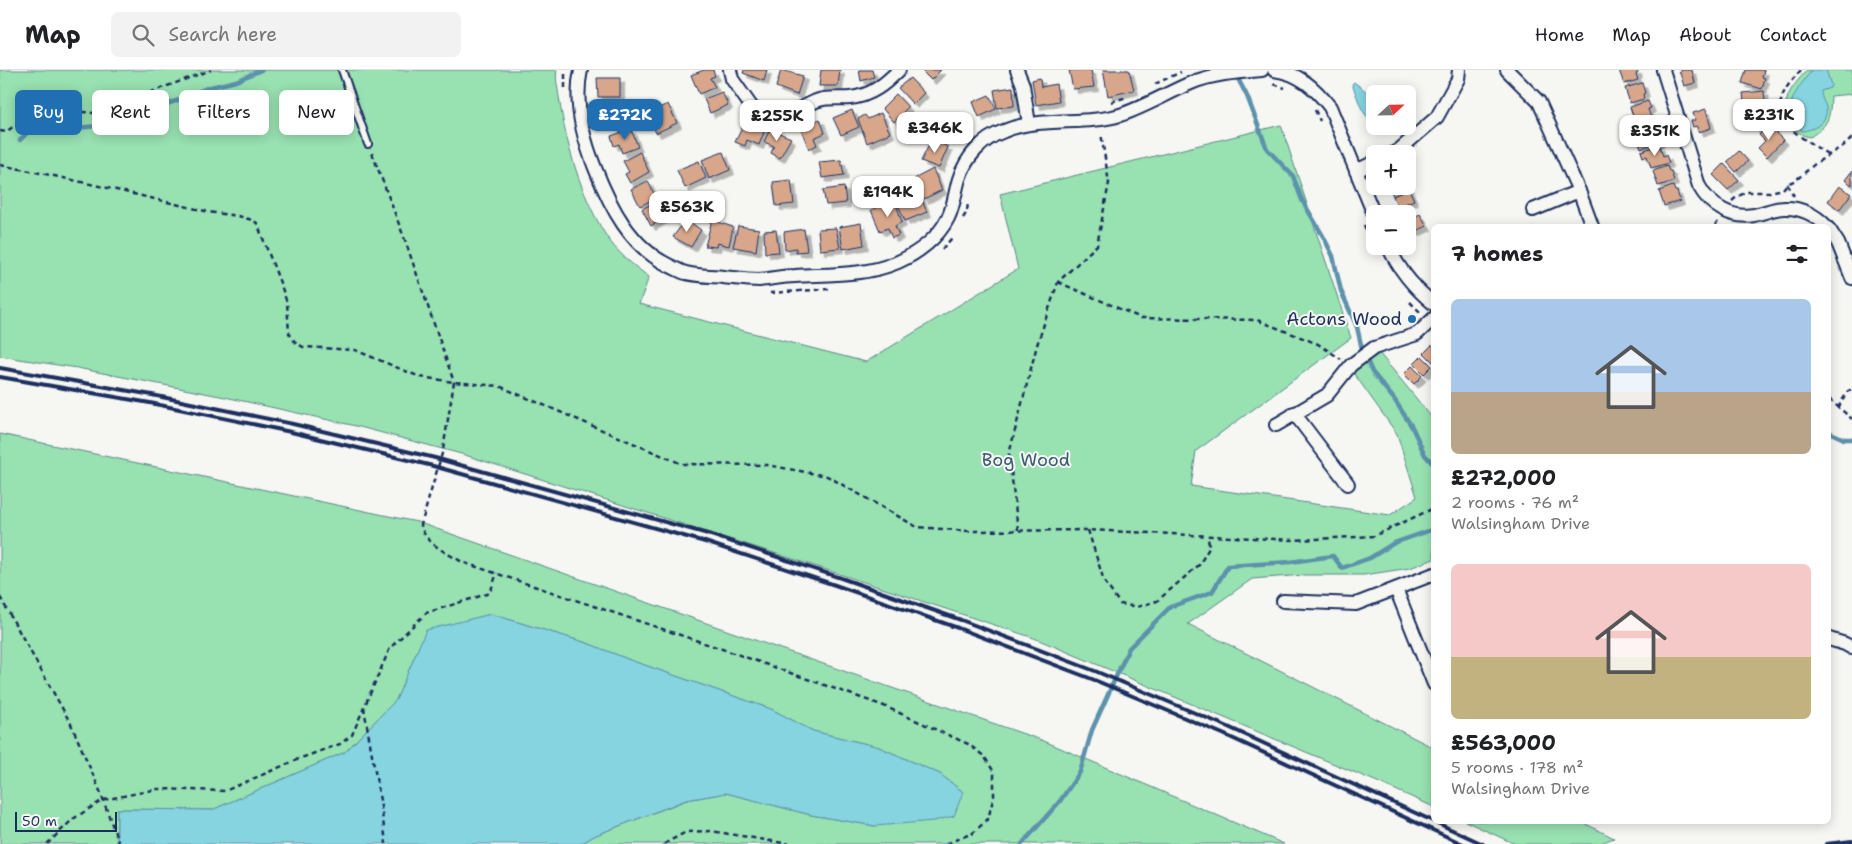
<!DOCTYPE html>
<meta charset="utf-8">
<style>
:root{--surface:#fff;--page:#f2f2f2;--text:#202124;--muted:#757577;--line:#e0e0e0;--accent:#1f6fb2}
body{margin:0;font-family:"Shantell Sans",sans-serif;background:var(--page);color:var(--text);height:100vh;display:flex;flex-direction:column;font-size:19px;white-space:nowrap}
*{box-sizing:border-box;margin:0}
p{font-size:16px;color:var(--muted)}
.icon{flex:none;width:28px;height:28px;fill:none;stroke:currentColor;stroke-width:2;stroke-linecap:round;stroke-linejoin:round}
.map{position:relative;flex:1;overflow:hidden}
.drawer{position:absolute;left:1431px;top:154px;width:400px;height:600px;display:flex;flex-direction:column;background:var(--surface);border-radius:8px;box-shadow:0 2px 12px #0003}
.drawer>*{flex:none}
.hud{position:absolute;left:15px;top:20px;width:475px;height:45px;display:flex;gap:10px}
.needle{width:32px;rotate:68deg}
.tools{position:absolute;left:1366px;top:15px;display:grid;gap:10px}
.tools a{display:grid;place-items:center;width:50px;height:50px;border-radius:8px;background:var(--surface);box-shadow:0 2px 12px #0003;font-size:25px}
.scale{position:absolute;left:15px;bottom:12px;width:102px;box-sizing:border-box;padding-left:5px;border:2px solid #1b2f5e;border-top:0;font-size:14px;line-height:18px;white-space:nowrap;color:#1b2f5e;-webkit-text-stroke:4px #f6f6f2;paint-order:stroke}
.price{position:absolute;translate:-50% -42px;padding:0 11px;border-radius:10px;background:#fff;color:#222;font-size:16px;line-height:32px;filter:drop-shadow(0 1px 2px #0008)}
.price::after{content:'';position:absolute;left:50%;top:30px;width:15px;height:11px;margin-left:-8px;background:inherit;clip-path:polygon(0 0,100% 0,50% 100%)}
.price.on{background:var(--accent);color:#fff}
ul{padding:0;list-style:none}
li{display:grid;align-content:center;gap:10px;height:265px;padding:0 20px}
li span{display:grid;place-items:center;height:155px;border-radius:8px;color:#555}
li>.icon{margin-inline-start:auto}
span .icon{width:90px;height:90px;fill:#fffc;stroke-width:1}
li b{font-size:21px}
h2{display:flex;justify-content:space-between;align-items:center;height:60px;padding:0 20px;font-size:21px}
.tag{padding:0 18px;border-radius:8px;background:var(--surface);box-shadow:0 2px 12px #0003;font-size:18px;line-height:45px}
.tag.on{background:var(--accent);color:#fff}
header{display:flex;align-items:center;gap:30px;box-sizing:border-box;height:70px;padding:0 25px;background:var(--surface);border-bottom:1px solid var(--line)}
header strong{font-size:24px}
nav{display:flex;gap:28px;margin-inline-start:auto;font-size:18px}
.search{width:350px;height:45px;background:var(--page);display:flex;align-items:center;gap:12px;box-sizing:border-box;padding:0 18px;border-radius:8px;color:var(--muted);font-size:19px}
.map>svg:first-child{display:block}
.green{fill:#98e1b1;stroke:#5a8888}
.water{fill:#85d4e0;stroke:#5b92ac}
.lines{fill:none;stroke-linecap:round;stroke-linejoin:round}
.stream{stroke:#5b92ac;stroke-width:4.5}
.building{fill:#d8a78b;stroke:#1b2f5e;filter:url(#shadow)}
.service-casing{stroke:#1b2f5e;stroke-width:10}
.minor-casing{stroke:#1b2f5e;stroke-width:16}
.path{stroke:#1b2f5e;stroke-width:2.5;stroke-dasharray:5 4;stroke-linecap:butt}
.service{stroke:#f6f6f2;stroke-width:6}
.minor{stroke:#f6f6f2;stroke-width:12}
.rail{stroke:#1b2f5e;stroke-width:4}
.poi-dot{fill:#1f6fb2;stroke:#f6f6f2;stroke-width:2}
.labels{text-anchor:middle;stroke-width:4;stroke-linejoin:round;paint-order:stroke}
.poi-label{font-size:18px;fill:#1b2f5e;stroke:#f6f6f2;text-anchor:end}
.park-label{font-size:18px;fill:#3a5c73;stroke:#f6f6f2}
</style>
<header>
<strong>Map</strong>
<div class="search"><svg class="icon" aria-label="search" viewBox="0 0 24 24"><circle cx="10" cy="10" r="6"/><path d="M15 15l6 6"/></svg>Search here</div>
<nav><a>Home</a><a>Map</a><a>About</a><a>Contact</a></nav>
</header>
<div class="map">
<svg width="1852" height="774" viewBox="0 0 1852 774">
<defs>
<filter id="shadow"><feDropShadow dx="4.5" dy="4.5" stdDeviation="0" flood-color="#0004"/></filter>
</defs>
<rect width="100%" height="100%" fill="#f6f6f2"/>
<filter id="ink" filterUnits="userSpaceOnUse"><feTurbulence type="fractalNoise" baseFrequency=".02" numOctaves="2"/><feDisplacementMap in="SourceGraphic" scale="10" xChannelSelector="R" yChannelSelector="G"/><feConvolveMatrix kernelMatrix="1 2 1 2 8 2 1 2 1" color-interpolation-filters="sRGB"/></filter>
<g filter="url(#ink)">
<g class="green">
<path d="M0,0H557C555,8 558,18 559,27C566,74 580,123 605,164C616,182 633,195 649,207L639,234L866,292L1018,199L1000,124L1281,55L1351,268L1196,381L1191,416L1390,445L1417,427L1397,364L1350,298L1375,278L1434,350V489L1410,498L1364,505H1304L1252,509L1188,554L1434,678V737L1375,711L1034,568L818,497L465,385L356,356L225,327L77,298L0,286Z"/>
<path d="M1807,0H1852V24L1831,26C1830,48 1829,55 1810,67C1794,65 1781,46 1787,29C1790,18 1800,8 1807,0Z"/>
<polygon points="0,364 417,452 1044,671 1284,774 580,774 596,765 687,730 726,723 811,745 875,756 963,722 940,704 879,677 813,661 771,639 630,590 587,573 491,544 426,561 396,630 345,682 212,740 117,739 117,774 0,774"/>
<polygon points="1465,751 1580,751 1614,768 1598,774 1515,774"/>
</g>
<g class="water">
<path d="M1812,0H1826L1831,15L1830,18L1821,21C1821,28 1824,31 1826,37C1829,52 1814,60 1802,61L1789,47C1789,28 1801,14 1812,0Z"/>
<path d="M1354,12L1375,28V52C1362,48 1358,28 1353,17L1352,14Z"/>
<polygon points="491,544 587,573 630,590 771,639 813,661 879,677 940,704 963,722 954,746 934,751 875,756 811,745 726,723 686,730 596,765 580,774 117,774 117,739 212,740 345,682 396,630 426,560"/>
</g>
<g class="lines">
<g class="stream">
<polyline points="1235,3 1247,26 1267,79 1293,106 1302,130 1323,166 1333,186 1341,221 1357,257 1362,279 1372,302 1394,329 1412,357 1425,385 1434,395"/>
<polyline points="20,70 29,61 38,56 50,53 77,58 97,56 176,31 207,18 236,11 261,0"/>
<polyline points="1829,362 1844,369 1852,369"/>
<polyline points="1022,774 1060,731 1080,702 1092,660 1129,578 1170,537 1212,522 1228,496 1290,492 1333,486 1342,498 1370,488 1394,473 1434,459"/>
</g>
</g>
<g class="building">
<polygon points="704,0 713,0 715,6 710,8 715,17 699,24 691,5"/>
<polygon points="744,0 767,0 764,11 743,3"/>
<polygon points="781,0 803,6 797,25 776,17"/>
<polygon points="821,0 840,0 838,16 819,16"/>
<polygon points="859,0 872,0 874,7 861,11"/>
<polygon points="921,0 941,0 931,10"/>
<polygon points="1069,0 1091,0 1094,17 1073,19"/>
<polygon points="1103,0 1129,0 1134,20 1108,26"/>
<polygon points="1619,0 1637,0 1638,3 1636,4 1638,10 1624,14"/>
<polygon points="1679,0 1692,0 1695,13 1684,16"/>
<polygon points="1746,0 1764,0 1762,7 1765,8 1762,19 1742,13"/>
<polygon points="597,8 620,8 620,27 598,27"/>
<polygon points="910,8 924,23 913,34 898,18"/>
<polygon points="1040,8 1041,17 1056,14 1059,31 1036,35 1032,10"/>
<polygon points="1642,13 1645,23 1643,24 1644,29 1630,33 1625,18"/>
<polygon points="1013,17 1014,36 997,38 994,20"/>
<polygon points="1764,21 1765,32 1762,32 1762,40 1745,42 1743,23"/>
<polygon points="722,22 728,35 710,43 704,29"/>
<polygon points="896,24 908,37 894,52 882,38"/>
<polygon points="989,25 996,39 979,47 973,32"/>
<polygon points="621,30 626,47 606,55 601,36"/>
<polygon points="1648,31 1651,38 1648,39 1652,51 1633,56 1631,50 1634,49 1630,37"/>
<polygon points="668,34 677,53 656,63 647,43"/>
<polygon points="1706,39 1711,58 1699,62 1697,56 1693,57 1691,51 1695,50 1693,43"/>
<polygon points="852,40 859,57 841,65 833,48"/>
<polygon points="881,43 890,63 867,73 858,49 865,45 868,49"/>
<polygon points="1763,43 1767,55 1755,59 1751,47"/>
<polygon points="959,44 970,57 956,70 945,58"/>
<polygon points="747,48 766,57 759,75 747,70 745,76 735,72"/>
<polygon points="820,49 825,63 814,68 817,75 809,79 800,57"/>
<polygon points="1654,54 1656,59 1660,58 1662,64 1658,65 1660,72 1641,78 1635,60"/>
<polygon points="1768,55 1783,70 1767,87 1758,78 1765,71 1759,65"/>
<polygon points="631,59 638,77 622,83 619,74 614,76 611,66"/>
<polygon points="770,59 791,68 780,88 771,83 774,76 764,72"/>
<polygon points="932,69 948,77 939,98 921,91"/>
<polygon points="1659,75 1663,86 1666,85 1669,93 1651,98 1647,86 1643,87 1641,81"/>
<polygon points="1739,81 1748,91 1736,102 1727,92"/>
<polygon points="640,82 649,102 630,113 625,104 629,102 623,91"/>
<polygon points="723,82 730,100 709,109 702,90"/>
<polygon points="841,90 844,105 822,108 819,92"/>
<polygon points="699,91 706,108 685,118 677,100"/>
<polygon points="1724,94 1739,110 1728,120 1713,105"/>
<polygon points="1667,96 1669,101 1671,101 1674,111 1658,116 1653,101"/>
<polygon points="933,99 942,120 924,129 914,109"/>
<polygon points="1852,101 1852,115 1845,110"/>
<polygon points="791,110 794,134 776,136 773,112"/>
<polygon points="648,111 656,128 640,136 631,119"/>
<polygon points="915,114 927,142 905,151 896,130 906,122 905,118"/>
<polygon points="1408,115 1409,119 1393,126 1389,116"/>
<polygon points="1673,116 1675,121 1677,121 1680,131 1664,136 1659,121"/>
<polygon points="1839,116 1851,124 1839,140 1828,131"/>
<polygon points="844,117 846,133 826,135 823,120"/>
<polygon points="1409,119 1414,130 1398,137 1393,126"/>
<polygon points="661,129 669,145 651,156 642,139"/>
<polygon points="895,131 902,152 895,156 899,165 892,168 888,158 880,161 871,140"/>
<polygon points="1420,144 1427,156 1410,164 1408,158 1408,150"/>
<polygon points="686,149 701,160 691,177 673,167"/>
<polygon points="712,150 733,157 729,176 717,173 716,177 705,176"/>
<polygon points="861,153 864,175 843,179 839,157"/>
<polygon points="738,156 759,159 756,181 733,177"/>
<polygon points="836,158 840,178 820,180 818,159"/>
<polygon points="804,159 807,181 796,182 796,178 785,180 784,162"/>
<polygon points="776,160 779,182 765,183 764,161"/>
<polygon points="1412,244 1417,248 1412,253 1407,249"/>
<polygon points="1432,275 1434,277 1434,293 1424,283"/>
<polygon points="1422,286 1432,296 1424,304 1414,294"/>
<polygon points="1412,296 1422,306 1414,314 1404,304"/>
</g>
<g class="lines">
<g class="service-casing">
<polyline id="service" points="342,0 368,74"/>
</g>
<g class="minor-casing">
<g id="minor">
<path d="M581,0C574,31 583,68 595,98C610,136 630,177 670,196C675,198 681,202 686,203C698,206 711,206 723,207C734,208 747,210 759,210C771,209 783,206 795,206C829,204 866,206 898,192C918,183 938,168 948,148C954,136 955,122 959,109C966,87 982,69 1004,61C1041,46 1083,56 1120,45C1145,37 1167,23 1191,13C1212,4 1239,2 1262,0"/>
<path d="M730,0L732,9L753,39C761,42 771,45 779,46C789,47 808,33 819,30C829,27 839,29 850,28C871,26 885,14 899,0"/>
<polyline points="1017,0 1023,15 1029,54"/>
<path d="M1274,0C1299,3 1315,18 1330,37L1375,147"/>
<polyline points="1507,0 1539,32 1579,121 1592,156"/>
<path d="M1663,0L1699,116C1710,136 1731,149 1754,145C1764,143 1774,138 1784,138C1800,137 1816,145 1826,156"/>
<polyline points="1392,84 1399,80 1437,47 1458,9 1459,0"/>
<polyline points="1356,101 1375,92"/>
<polyline points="1533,140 1579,121"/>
<polyline points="1829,159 1838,173 1852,208"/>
<path d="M1388,176C1399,200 1414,218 1434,234"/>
<polyline points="1294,343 1348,414"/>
<polyline points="1276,355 1327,325 1351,295 1374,278 1417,264 1434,248"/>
<polyline points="1396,519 1434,614"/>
<polyline points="1283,531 1356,534 1434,504"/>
<polyline points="1829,569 1845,574 1852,578"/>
</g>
</g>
<g class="path">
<path d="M1801,0C1757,45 1791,61 1829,85"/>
<polyline points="1155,14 1181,2"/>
<polyline points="1274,14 1285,18"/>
<polyline points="565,18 565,0"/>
<polyline points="1111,32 1127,27"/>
<polyline points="1315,40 1320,51"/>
<polyline points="0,61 6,62 38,38 94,43 211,0"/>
<path d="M372,83L405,170L454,312L443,380L421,455C424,473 447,483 462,492L728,581L884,636L968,674L984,686L994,702V726L988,749L973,763L945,774"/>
<path d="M0,95C69,108 137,125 205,141C221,145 243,144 257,153L282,218L287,233L289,263L295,272L303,277L355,280L420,307L454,312L499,316L682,394L767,395L827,406L917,457L968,461L1088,460L1295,470L1374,466L1434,438"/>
<polyline points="1787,114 1794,126"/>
<polyline points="1732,131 1738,126 1748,122 1770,122 1783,119 1787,114 1796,110 1816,93 1846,74 1852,68"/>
<polyline points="963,148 967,142 968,132"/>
<polyline points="1364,155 1375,180"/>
<polyline points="1715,156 1719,150"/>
<polyline points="942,179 952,168"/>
<polyline points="1058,212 1141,248 1257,250 1318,274 1341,289"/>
<polyline points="770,223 829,219"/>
<polyline points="1410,232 1422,244"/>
<polyline points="1829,329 1852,349"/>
<polyline points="1838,338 1848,321 1852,319"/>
<polyline points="1018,460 1009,384 1037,275 1058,212 1097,175 1109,113 1101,63"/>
<polyline points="1088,460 1104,511 1120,534 1137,537 1157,531 1199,495 1209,478 1208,466"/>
<polyline points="0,527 71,654 100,721 119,774"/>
<path d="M364,637C371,683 381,728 386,774"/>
<polyline points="47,774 73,749 103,730 158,719 225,721 301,688 340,674 352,665 390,578 426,543 490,523 497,503"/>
<polyline points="664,774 686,762 711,761 790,774"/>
</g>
<use href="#service" class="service"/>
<use href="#minor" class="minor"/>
<g class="rail">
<polyline points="0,298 152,325 293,354 435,388 708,464 838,507 961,550 1095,601 1226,656 1483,774"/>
<polyline points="0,307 150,333 291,362 433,396 705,472 835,515 958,558 1092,609 1223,664 1463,774"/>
<polyline points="1826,774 1852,771"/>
</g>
</g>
</g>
<circle class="poi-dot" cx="1412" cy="249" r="5"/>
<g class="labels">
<g class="poi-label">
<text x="1402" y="255">Actons Wood</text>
</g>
<g class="park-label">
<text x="1026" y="396">Bog Wood</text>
</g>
</g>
</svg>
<div class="tools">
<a><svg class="needle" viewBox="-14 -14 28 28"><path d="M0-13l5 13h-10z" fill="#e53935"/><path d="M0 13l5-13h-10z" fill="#757577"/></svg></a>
<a>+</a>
<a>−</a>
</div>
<div class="scale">50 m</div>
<b class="price on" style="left:625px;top:71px">£272K</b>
<b class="price" style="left:1769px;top:71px">£231K</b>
<b class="price" style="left:777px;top:72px">£255K</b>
<b class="price" style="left:935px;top:84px">£346K</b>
<b class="price" style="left:1655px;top:87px">£351K</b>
<b class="price" style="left:888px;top:148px">£194K</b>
<b class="price" style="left:687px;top:163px">£563K</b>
<div class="hud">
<a class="tag on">Buy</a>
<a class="tag">Rent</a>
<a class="tag">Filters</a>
<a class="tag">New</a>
</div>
<section class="drawer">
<h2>7 homes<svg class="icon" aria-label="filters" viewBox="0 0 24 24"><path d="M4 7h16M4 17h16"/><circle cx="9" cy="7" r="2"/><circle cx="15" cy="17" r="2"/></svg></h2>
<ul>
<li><span style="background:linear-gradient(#a9c7e8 60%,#b9a48a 0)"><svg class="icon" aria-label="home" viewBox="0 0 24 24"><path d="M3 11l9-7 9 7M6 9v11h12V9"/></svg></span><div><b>£272,000</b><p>2 rooms · 76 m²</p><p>Walsingham Drive</p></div></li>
<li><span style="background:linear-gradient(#f6c9c9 60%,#c2b280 0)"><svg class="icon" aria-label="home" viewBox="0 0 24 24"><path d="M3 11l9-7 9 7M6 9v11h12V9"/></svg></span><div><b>£563,000</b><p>5 rooms · 178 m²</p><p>Walsingham Drive</p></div></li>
</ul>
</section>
</div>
